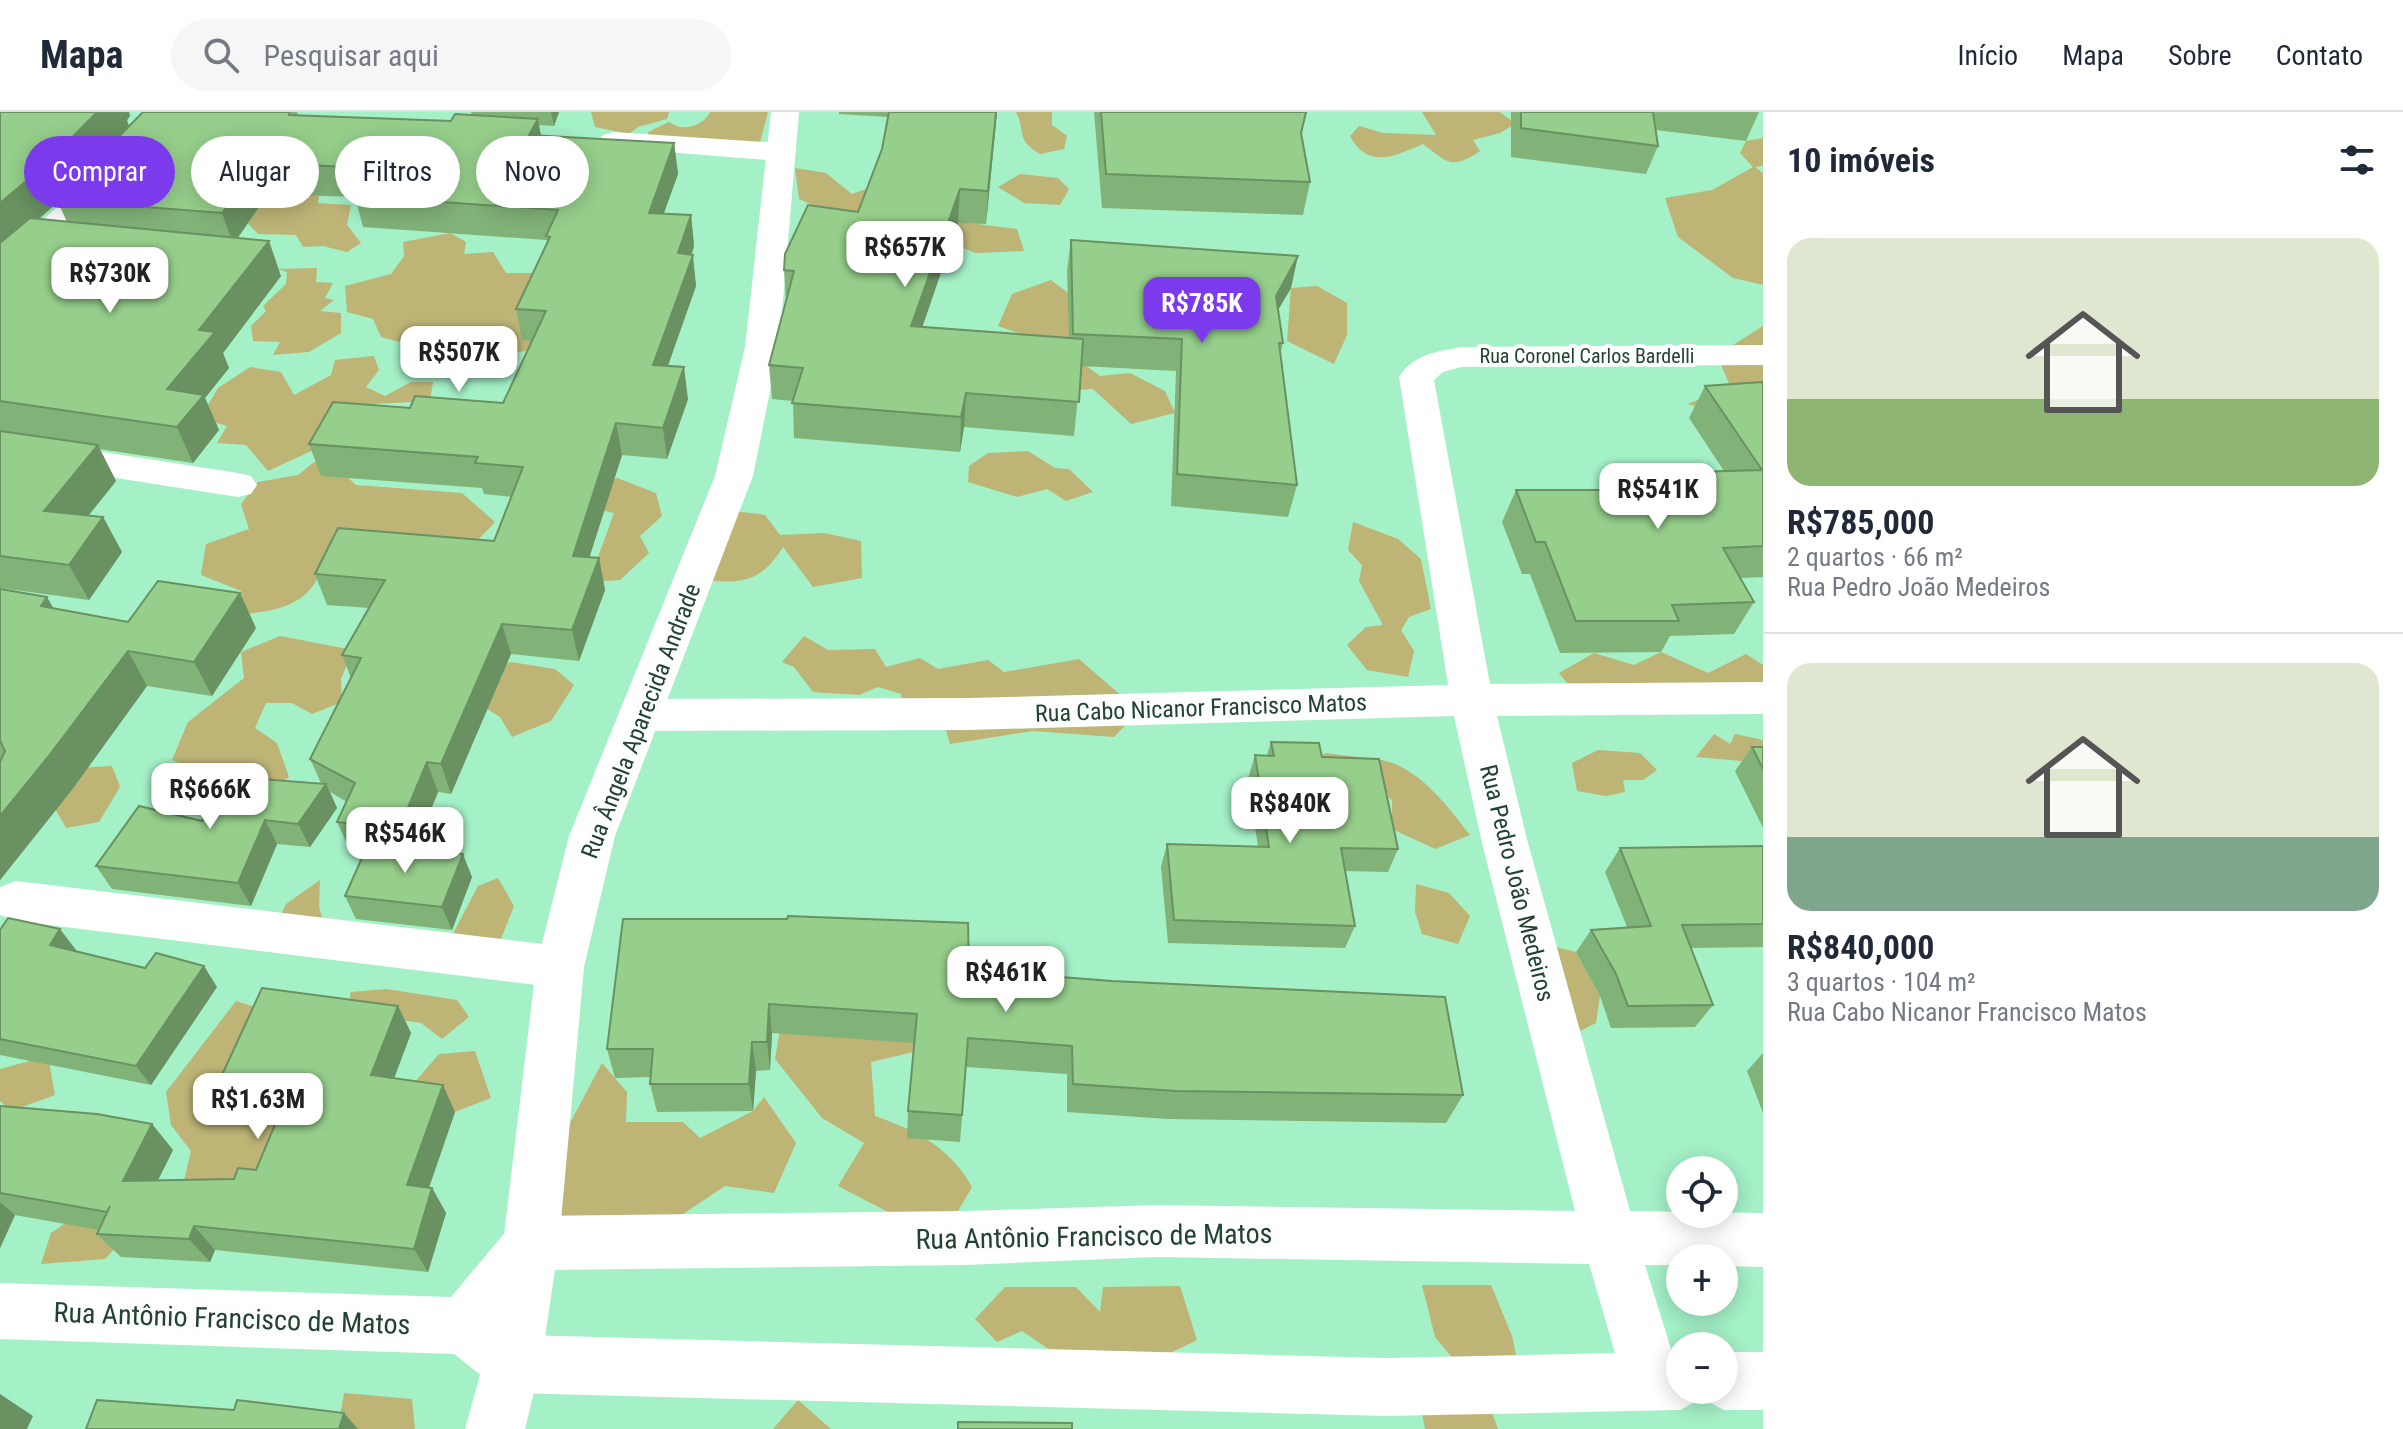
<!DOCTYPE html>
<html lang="pt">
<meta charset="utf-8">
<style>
:root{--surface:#fff;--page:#f6f6f7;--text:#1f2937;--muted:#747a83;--line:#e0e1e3;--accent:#7c3aed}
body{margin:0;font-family:"Roboto Condensed",sans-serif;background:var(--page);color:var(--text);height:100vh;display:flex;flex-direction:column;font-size:30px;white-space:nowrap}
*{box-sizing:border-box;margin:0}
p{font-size:26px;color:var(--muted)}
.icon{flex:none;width:44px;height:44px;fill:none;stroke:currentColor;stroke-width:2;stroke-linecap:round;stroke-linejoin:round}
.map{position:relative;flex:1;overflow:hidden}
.panel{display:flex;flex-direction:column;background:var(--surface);width:640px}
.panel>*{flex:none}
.banner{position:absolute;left:24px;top:24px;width:760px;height:72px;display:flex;gap:16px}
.buttons{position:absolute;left:1666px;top:1044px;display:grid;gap:16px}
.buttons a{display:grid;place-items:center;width:72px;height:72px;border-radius:50%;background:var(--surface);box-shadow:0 4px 20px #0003;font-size:40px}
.price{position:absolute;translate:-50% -68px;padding:0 18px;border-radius:16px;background:#fff;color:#222;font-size:26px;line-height:52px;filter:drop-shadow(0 2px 4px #0008)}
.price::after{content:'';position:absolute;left:50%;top:48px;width:24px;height:18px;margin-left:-12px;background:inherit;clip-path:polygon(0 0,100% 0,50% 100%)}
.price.current{background:var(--accent);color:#fff}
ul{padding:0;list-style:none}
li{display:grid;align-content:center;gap:16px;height:424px;padding:0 24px}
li+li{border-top:2px solid var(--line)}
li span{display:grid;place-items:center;height:248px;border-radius:24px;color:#555}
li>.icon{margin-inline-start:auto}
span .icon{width:144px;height:144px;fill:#fffc;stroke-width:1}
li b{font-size:34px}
h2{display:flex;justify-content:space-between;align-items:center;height:96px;padding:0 24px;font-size:34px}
.tag{padding:0 28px;border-radius:36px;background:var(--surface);box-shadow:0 4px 20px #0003;font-size:28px;line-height:72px}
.tag.current{background:var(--accent);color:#fff}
header{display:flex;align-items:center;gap:48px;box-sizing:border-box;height:112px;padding:0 40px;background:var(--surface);border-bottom:2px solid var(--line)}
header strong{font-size:38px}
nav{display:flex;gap:44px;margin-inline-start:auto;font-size:28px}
.search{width:560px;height:72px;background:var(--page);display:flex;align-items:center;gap:20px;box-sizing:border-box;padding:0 28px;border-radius:44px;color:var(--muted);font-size:30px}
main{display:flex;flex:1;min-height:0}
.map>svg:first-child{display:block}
.green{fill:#bdb476}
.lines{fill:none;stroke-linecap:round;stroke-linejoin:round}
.minor{fill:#fff;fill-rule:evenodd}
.tertiary{fill:#fff;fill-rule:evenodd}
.wall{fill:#81b278;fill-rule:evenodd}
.shaded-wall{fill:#699161}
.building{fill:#96cf8b;stroke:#699161;stroke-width:2}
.labels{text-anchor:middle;stroke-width:8;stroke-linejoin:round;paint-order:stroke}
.far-street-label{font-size:20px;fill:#224232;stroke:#fdfdfd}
.street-label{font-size:24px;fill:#224232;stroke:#fdfdfd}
.near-street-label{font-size:28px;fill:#224232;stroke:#fdfdfd}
</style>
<header>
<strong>Mapa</strong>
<div class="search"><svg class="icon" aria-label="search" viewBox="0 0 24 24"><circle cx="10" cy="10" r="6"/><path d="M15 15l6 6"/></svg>Pesquisar aqui</div>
<nav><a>Início</a><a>Mapa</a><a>Sobre</a><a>Contato</a></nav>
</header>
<main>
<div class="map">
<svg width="1763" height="1317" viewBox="0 0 1763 1317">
<rect width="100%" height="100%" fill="#a4f0c7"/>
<g class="green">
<polygon points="591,0 669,0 667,7 638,15 629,22 595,15"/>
<path d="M710,0H768L759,34L649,29L648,20L669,10C684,21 704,13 710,0Z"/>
<path d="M1016,0H1052V13L1067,24L1064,37L1040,42C1015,27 1026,20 1016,0Z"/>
<path d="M1422,0H1500L1512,9L1511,14L1500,21L1473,28L1480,39C1452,58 1448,51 1423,32C1395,44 1368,58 1350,24L1359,14L1383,21L1436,23Z"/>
<polygon points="1763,26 1763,54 1755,55 1763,61 1763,173 1733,166 1678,125 1665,86 1712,78 1753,55 1740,41 1746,29"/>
<polygon points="795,56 826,61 852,82 882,71 966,97 969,111 1017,117 1024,139 976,141 942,128 842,106 799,87"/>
<polygon points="1020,62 1058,66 1069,77 1060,93 1024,91 998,75"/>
<polygon points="322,69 318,91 351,93 347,113 361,131 347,140 323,134 303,135 296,123 258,122 226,88"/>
<polygon points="450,121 466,130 464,142 493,140 506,161 533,161 552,214 529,238 491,247 466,229 422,236 381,225 373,207 347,200 345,174 391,162 404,144 403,130"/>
<polygon points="317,156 316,170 333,171 325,186 334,188 320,199 341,201 341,221 309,240 273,243 280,230 253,229 251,214 266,199 263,194 286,172 287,160 277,157"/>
<polygon points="1051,168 1113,215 1046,231 998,214 1012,182"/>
<polygon points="1317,174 1347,191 1347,223 1334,252 1287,229 1291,176"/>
<polygon points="1763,214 1763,306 1749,309 1688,292 1730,274 1717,243"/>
<polygon points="374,244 379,258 366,275 385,284 411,270 433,270 430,289 354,293 320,335 268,359 246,333 217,331 227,314 200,306 218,276 250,255 281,260 294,283 331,263 335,248"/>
<polygon points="1078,248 1100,264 1130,261 1165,279 1175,301 1131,312 1093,277 1052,280"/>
<polygon points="1028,339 1055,356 1069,357 1093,380 1066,389 1047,377 1017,385 968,370 969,354 988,341"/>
<path d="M323,343L356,373L462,381L495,410L475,431L323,456C306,496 277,498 238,503L241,479L201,463L206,432L249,417L241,392L258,370L298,363Z"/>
<polygon points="617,366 656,381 662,404 640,424 649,441 620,468 589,470 614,401 582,394 591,373"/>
<path d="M734,399L765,403L780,423L824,421L861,429L862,466L813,475L783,435C763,467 744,473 708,468Z"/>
<polygon points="1353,410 1398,427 1421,447 1431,497 1409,505 1401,518 1414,539 1408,565 1367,558 1347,533 1366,515 1383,513 1359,469 1362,453 1348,438"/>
<polygon points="280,524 353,538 341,567 342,590 312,602 292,591 266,591 255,616 277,631 289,665 257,690 210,707 186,687 198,659 172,648 188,610 244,566 241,540"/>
<polygon points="804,524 828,538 875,537 886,555 920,546 938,557 988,548 1004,560 1079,547 1139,599 1114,625 1033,619 950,632 941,601 903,601 901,582 878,575 859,583 813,580 794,555 782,550"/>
<polygon points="1661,540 1708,561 1746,542 1763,553 1763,594 1587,596 1559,561 1594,541 1634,553"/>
<polygon points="511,550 555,557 574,573 551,609 512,625 500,605 473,588 473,562"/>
<polygon points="1714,622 1730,632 1735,622 1763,628 1763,651 1696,645"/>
<polygon points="1598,638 1640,641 1657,658 1643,668 1623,668 1625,680 1606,684 1577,679 1572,651"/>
<path d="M1326,641C1345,644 1364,645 1382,648C1420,656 1448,695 1470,723L1435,737L1392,717V688L1370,671L1299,657Z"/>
<polygon points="112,654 120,675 99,710 66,716 53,693 78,656"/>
<polygon points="498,766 514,794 497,837 447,833 478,774"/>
<polygon points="320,768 319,795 327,822 274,817 286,792"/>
<polygon points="1416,772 1449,781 1470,804 1458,832 1422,822 1415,800"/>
<polygon points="1547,833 1576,840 1600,884 1596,911 1572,923"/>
<polygon points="386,877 457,888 469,905 442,927 421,911 347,900 351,880"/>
<polygon points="236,889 258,896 226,997 286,1009 268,1062 182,1077 191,1039 171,1013 166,980"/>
<path d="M784,895L935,935L871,950L875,1004C917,1019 950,1035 972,1075L954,1106L890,1101L838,1074L864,1031L822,1006L775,947Z"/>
<polygon points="475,939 491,986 426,1011 415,970 439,942"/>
<polygon points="48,944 55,983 11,999 0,989 0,957"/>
<polygon points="602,951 627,980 626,1010 683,1010 700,1026 753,999 764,985 796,1031 774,1081 725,1074 674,1108 561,1104 546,1056"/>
<polygon points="102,1086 134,1116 105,1147 41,1152 51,1121"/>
<polygon points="1422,1173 1491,1173 1512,1224 1521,1267 1465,1261 1435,1225"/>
<polygon points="1180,1174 1197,1228 1162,1245 1053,1240 1022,1219 997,1230 975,1207 1005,1175 1076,1175 1100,1200 1103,1175"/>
<polygon points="344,1281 412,1287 415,1317 338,1317"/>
<polygon points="798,1288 831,1317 773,1317"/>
<polygon points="1420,1290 1488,1290 1498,1317 1425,1317"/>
</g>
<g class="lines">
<g class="minor">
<polygon points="147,0 177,0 84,105 11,168 0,171 0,144 62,91"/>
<polygon points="613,20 781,31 791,34 796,40 791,46 781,49 603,35 598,29 603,23"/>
<path d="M1763,233V253L1461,255L1443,260L1434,268L1490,572L1763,570V602L1497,604L1528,731L1630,1099L1763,1101V1155L1724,1154V1146H1680V1153H1645L1672,1240H1680V1278H1724V1240H1763V1298H1724L1702,1286L1680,1298L1385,1304L512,1281L492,1272L454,1242L0,1227V1171L451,1185L512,1112L531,1104L965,1099L1156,1093L1575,1099L1482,731L1454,604L969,618L639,619L624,614L618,603L624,592L639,587L969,586L1448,573L1399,265C1414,242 1436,240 1461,235ZM1156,1145L1589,1152L1615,1241L1385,1246L522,1223L504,1209L544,1158L965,1153Z"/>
<polygon points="0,324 238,361 251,364 257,373 251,382 238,385 0,348"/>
<polygon points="16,769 560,834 577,840 584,855 577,870 560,876 16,809 0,803 0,775"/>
</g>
<polygon class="tertiary" points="771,0 799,0 779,235 753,364 615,724 584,855 559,1131 541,1252 525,1317 465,1317 483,1252 503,1131 536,855 569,724 715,364 745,235"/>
</g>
<g class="wall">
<path d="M0,0H129L130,4L127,8L129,14L143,0H297L298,3L451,9L472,3L471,0H559L554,14L539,13L541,24L674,31L678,62L663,102L691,103L694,134L692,142L696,174L668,254L688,287L667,347L622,343L589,445L599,446L605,478L579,549L511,542L451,682L438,680L416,736L472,765L452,818L356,807L345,784L364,741L351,740L337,710L347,690L330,680L337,696L310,735L277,732L251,794L112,777L96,754L202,709L321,671L310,647L351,566L342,543L369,496L327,493L315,462L494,429L512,385L484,382L482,376L321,364L309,332L410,296L503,291L532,229L522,228L516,197L547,130V128L363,115L355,85L268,82L238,126L281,164L223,241L229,256L205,286L219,318L193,351L99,337L116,369L89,403L103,405L122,440L89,488L0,476ZM58,90L67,110L39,107Z"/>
<polygon points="839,0 997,0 986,112 958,111 922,215 1069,226 1067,159 1071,128 1291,176 1278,198 1283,231 1280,242 1297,373 1288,405 1171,394 1176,259 1081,254 1074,324 964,315 960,340 794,326 793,289 772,287 769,253 786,191 784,158 858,100 882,37 888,5 839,2"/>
<polygon points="1094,0 1307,0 1301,23 1310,70 1303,103 1102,96"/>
<polygon points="1511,0 1759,0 1746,29 1656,18 1658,34 1646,62 1511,45"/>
<polygon points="1763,271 1763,465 1740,466 1754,490 1734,522 1670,524 1661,540 1560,541 1530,462 1522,462 1502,410 1516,378 1621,378 1628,362 1724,359 1689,306 1705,274"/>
<polygon points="0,477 53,496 128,510 256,516 212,584 147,574 71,679 0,768"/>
<polygon points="1271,630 1322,645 1398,737 1388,760 1345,759 1355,814 1345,836 1168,831 1161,755 1167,732 1258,735 1248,667 1255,643 1267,643"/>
<polygon points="1752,635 1763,635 1763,716 1735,659"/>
<polygon points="1763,734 1763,835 1691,836 1713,893 1695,915 1611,916 1600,884 1576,840 1591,818 1627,815 1605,760 1620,736"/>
<polygon points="623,807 969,858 1463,983 1446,1011 1168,1007 1067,1000 1067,962 966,955 960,1030 907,1026 908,999 914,931 772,921 770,958 756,959 753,999 657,1000 650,972 651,965 615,966 607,937"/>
<polygon points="0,818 76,839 217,875 151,973 0,943"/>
<polygon points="398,894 411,921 394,967 455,1000 429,1076 432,1076 446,1101 428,1160 215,1138 210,1150 121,1145 97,1122 99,1118 15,1103 0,1136 0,994 152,1012 173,1038 158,1068 234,1067 256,1058 282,995 241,990 222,963"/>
<polygon points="1763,941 1763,1001 1747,959"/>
</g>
<g class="shaded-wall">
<polygon points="97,0 129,0 130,4 127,8 129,15 60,89 57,88 58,90 0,140 0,91"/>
<polygon points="551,0 559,0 554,14"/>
<polygon points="996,0 997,0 986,112 988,79"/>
<polygon points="538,7 543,37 529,23"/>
<polygon points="674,31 678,62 653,132 649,101"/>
<polygon points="258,51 268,82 233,132 222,101"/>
<polygon points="960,77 958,111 911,248 911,214"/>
<polygon points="691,103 694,134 682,172 678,141"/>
<polygon points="269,129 281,164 223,241 229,256 205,286 219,318 193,351 177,315 167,277 199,218"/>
<polygon points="693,143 696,174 657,284 653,253"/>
<polygon points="1298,144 1291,176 1268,215 1276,184"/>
<polygon points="684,255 688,287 667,347 663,316"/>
<polygon points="966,281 964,315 960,340 961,305"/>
<polygon points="616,311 622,343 580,475 573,444"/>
<polygon points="98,333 116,369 64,434 44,399"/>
<polygon points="103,405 122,440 89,488 69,453"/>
<polygon points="599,446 605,478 579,549 572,518"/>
<polygon points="240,481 256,516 212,584 194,550"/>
<polygon points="47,485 67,520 41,494"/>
<polygon points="502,512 511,542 451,682 441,652"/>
<polygon points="128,539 147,574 71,679 0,768 0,704"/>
<polygon points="427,650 438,680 411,746 399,717"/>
<polygon points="326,672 337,696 310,735 298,712"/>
<polygon points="265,708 277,732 251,794 238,771"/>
<polygon points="463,742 472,765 452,818 442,795"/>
<polygon points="60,817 76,838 66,853 50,833"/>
<polygon points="204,854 217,875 151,973 136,954"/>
<polygon points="769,892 772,921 770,958 767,930"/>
<polygon points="398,894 411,921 385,990 371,963"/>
<polygon points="752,930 756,959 753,999 749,972"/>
<polygon points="443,973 455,1000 421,1098 407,1073"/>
<polygon points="152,1012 173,1038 145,1094 123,1069"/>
<polygon points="432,1076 446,1101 428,1160 414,1137"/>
<polygon points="0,1090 15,1103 0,1136"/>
<polygon points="194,1114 215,1138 210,1150 189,1127"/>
<polygon points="0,1282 33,1304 27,1317 0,1317"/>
<polygon points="344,1301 358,1317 339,1317"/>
</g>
<g class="building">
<polygon points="0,0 97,0 44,54 0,91"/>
<polygon points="143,0 290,0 289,3 451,9 455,2 538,7 529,23 674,31 649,101 691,103 678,141 693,143 653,253 684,255 663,316 616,311 573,444 599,446 572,518 502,512 441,652 427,650 399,717 337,710 355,671 310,647 361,546 342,543 385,468 315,462 338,416 494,429 523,355 475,351 478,345 309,332 333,290 410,296 415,284 503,291 546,199 516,197 550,125 546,124 558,98 355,84 373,56 258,51 222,101 57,88"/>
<polygon points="889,0 996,0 988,79 960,77 911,214 1083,227 1079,290 966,281 961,305 792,291 803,256 769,253 794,159 784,158 785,142 808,93 858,100 882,37"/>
<polygon points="1101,0 1306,0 1301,21 1310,70 1106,62"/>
<polygon points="1521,0 1653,0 1658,34 1521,16"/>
<polygon points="30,106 269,129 199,218 215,220 167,277 204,283 177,315 0,289 0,131"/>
<polygon points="1071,128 1298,144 1276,184 1283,231 1279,231 1297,373 1177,362 1182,227 1073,222"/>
<polygon points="1763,270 1763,434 1723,436 1754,490 1672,493 1679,509 1576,509 1545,430 1536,430 1516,378 1637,378 1628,362 1762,358 1705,274"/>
<polygon points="0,319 98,333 44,399 103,405 69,453 0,444"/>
<polygon points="158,469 240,481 194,550 128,539 48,645 0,704 0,650 5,639 0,629 0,477 47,485 41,494 128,510"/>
<polygon points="1271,630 1319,631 1322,645 1379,647 1398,737 1341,736 1355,814 1174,808 1167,732 1269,735 1255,643 1274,644"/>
<polygon points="1752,635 1763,635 1763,657"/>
<polygon points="223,664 326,672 298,712 265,708 238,771 96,754 139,694 202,709"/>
<polygon points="369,730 463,742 442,795 345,784"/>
<polygon points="1763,734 1763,812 1682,813 1713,893 1628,894 1616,862 1591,818 1651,814 1620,736"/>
<polygon points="788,804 968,811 969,858 1112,869 1445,885 1463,983 1177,979 1073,972 1072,934 968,926 962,1003 908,999 917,902 769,892 767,930 752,930 749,972 650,972 653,937 607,937 623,807 787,807"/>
<polygon points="8,806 60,817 50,833 145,856 156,841 204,854 136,954 0,927 0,818"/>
<polygon points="262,876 398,894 371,963 443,973 407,1073 432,1076 414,1137 194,1114 189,1127 97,1122 110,1094 107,1100 0,1081 0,994 97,1002 152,1012 123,1069 234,1067 238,1056 256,1058 292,972 222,963"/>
<polygon points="97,1288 234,1298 237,1288 344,1301 339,1317 86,1317"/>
<polygon points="958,1310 1072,1311 1072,1317 958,1317"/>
</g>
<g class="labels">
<g class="far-street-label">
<text x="1587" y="251">Rua Coronel Carlos Bardelli</text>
</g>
<g class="street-label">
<text transform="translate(1201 596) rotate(-2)" y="8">Rua Cabo Nicanor Francisco Matos</text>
<text transform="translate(641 609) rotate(-69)" y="8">Rua Ângela Aparecida Andrade</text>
<text transform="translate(1517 771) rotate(76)" y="8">Rua Pedro João Medeiros</text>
</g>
<g class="near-street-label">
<text transform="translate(1094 1124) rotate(-1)" y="10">Rua Antônio Francisco de Matos</text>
<text transform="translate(232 1206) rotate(2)" y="10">Rua Antônio Francisco de Matos</text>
</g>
</g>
</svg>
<div class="buttons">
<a><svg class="icon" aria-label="locate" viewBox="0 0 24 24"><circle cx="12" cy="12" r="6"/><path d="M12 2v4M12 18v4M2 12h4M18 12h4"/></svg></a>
<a>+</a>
<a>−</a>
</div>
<b class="price" style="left:905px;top:177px">R$657K</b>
<b class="price" style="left:110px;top:203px">R$730K</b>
<b class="price current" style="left:1202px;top:233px">R$785K</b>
<b class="price" style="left:459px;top:282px">R$507K</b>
<b class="price" style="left:1658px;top:419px">R$541K</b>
<b class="price" style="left:210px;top:719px">R$666K</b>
<b class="price" style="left:1290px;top:733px">R$840K</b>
<b class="price" style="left:405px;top:763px">R$546K</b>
<b class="price" style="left:1006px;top:902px">R$461K</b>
<b class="price" style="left:258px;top:1029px">R$1.63M</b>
<div class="banner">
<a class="tag current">Comprar</a>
<a class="tag">Alugar</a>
<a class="tag">Filtros</a>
<a class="tag">Novo</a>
</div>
</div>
<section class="panel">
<h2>10 imóveis<svg class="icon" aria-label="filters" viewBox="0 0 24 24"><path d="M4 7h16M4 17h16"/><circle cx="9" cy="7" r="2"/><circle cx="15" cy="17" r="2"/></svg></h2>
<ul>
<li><span style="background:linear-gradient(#dfe7d0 65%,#8fb573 0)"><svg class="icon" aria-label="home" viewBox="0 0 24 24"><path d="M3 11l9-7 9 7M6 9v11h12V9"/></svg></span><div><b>R$785,000</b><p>2 quartos · 66 m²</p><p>Rua Pedro João Medeiros</p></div></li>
<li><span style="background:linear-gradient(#dfe7d0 70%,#7fa58c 0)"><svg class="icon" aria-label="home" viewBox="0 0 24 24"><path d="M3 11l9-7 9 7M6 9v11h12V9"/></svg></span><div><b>R$840,000</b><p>3 quartos · 104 m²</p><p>Rua Cabo Nicanor Francisco Matos</p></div></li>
</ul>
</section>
</main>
